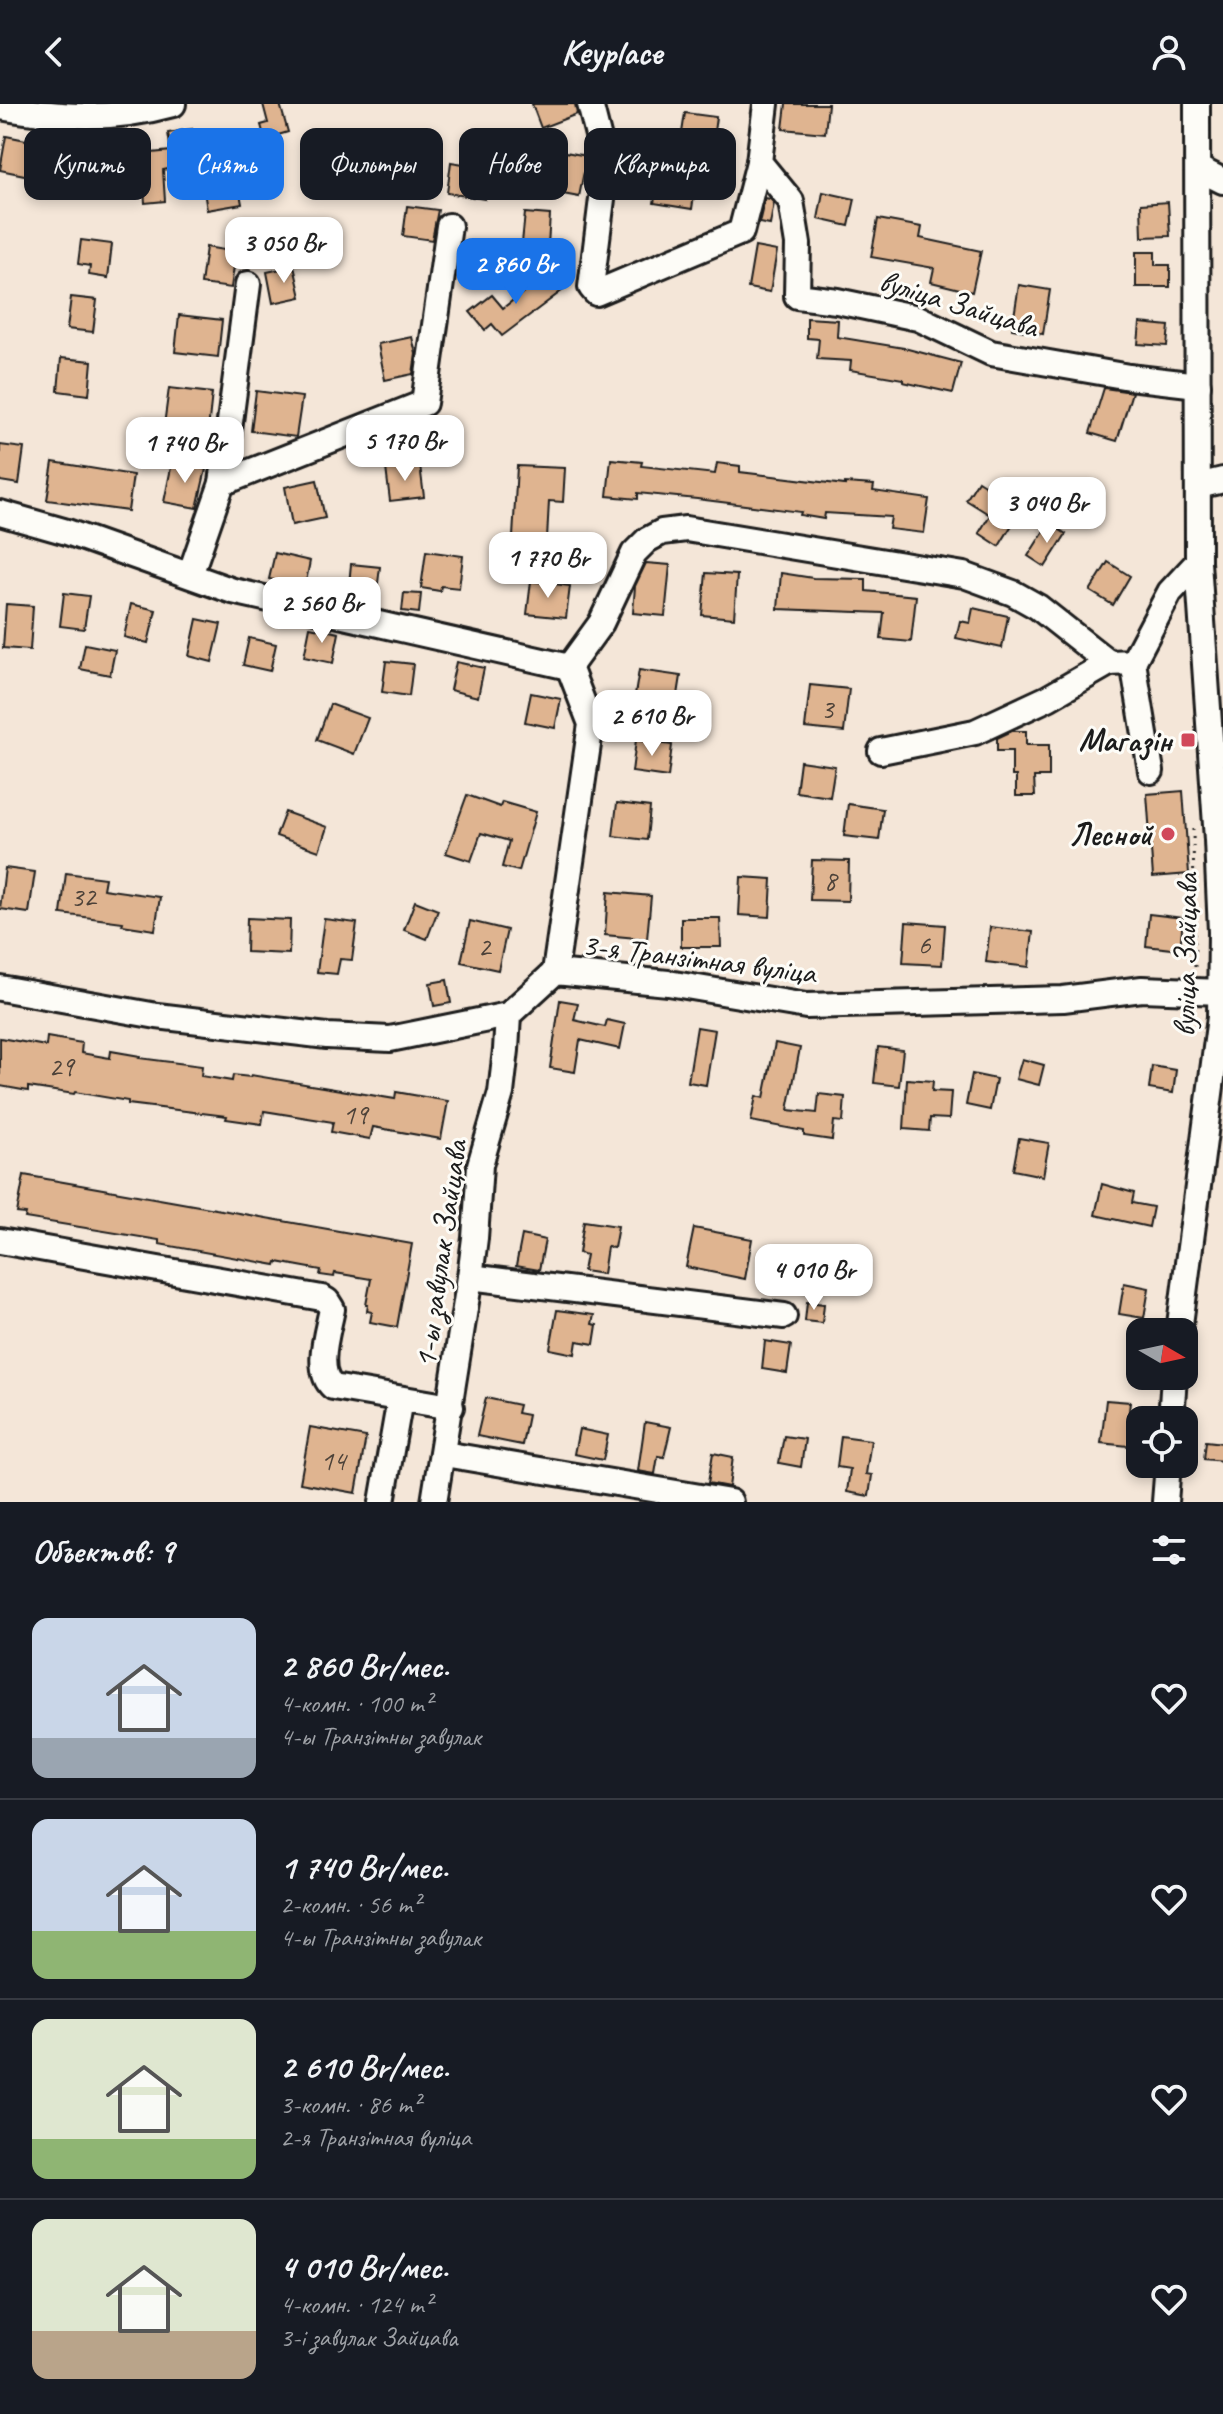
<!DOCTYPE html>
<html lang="ru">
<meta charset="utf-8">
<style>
:root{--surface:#171b24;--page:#20242c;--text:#f1f3f6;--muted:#9ea1a6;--line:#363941;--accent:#1a73e8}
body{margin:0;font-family:Caveat,sans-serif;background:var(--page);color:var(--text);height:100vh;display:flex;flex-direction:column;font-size:30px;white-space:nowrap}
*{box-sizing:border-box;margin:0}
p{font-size:26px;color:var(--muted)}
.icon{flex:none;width:44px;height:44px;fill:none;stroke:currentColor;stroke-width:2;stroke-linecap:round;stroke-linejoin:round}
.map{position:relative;height:1398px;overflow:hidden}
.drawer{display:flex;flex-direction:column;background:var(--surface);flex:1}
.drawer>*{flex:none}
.banner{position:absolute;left:24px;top:24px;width:800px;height:72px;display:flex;gap:16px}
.needle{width:52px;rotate:99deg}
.buttons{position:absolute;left:1126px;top:1214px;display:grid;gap:16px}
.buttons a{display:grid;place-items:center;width:72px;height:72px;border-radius:16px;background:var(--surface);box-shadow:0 4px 12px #0003;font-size:40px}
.price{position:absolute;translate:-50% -68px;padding:0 18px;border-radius:16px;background:#fff;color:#222;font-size:26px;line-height:52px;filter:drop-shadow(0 2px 4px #0008)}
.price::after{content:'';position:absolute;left:50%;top:48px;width:24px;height:18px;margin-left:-12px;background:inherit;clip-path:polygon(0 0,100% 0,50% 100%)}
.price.active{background:var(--accent);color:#fff}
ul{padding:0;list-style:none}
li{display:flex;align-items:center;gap:24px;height:200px;padding:0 32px}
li+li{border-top:2px solid var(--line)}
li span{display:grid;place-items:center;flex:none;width:224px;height:160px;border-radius:16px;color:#555}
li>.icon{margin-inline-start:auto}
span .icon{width:96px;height:96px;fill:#fffc;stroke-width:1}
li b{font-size:34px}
h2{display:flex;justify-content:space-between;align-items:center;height:96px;padding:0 32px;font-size:34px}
.tag{padding:0 28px;border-radius:16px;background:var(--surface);box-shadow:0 4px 12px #0003;font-size:28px;line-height:72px}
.tag.active{background:var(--accent);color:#fff}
header{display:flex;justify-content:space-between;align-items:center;height:104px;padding:0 32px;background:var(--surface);font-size:36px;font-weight:700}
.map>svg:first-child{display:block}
.building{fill:#dfb490;stroke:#1c1c1c;stroke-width:2}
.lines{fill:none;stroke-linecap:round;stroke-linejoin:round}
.minor-casing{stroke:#1c1c1c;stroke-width:30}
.path{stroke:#1c1c1c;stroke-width:3;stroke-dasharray:2 6;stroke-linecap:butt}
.minor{stroke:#fdfcf7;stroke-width:24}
.poi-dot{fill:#d1495b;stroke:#fdfcf7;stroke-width:3}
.labels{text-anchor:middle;stroke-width:6;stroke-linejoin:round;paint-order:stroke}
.number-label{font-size:28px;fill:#4d4239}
.street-label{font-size:32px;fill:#1c1c1c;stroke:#fdfcf7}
.poi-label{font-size:32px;font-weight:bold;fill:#1c1c1c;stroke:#fdfcf7;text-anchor:end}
</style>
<header><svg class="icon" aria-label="back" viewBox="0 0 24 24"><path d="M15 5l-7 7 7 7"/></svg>Keyplace<svg class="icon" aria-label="person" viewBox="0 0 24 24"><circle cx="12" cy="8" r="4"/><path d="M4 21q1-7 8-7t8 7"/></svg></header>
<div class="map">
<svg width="1223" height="1398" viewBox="0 0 1223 1398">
<rect width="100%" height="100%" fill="#f4e6d8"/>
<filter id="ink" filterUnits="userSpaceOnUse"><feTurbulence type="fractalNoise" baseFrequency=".0125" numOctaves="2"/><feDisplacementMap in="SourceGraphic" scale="16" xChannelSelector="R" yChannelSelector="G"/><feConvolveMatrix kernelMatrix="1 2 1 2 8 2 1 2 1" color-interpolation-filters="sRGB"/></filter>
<g filter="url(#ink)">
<g class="building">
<polygon points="263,0 280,0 288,28 265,35 261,21 268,19"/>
<polygon points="532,0 575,0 577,10 541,24"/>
<polygon points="786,0 828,0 825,29 783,25"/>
<polygon points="685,9 716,13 711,50 700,49 692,105 654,99 660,66 676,68"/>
<polygon points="192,25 198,59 163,66 165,97 145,99 144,85 127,87 125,73 45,73 44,75 0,66 6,32 81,47 81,39 101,39 101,54 171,47 168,29"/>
<polygon points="555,46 587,52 579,93 547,87"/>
<polygon points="234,56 242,100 207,106 200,62"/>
<polygon points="451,58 489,64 485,95 447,89"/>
<polygon points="823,88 855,95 849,122 818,115"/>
<polygon points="765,94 770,95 774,99 770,121 759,119"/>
<polygon points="1168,98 1170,132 1142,133 1141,100"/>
<polygon points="407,102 438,106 432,136 403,132"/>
<polygon points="525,109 550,111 548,141 522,139"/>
<polygon points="878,115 922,123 920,134 981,147 972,188 931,178 934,164 871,153"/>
<polygon points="81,136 112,140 108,174 89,171 90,162 78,160"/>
<polygon points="206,143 236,148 231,184 201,180"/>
<polygon points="755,143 777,147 770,188 748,184"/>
<polygon points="1136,148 1155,148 1155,161 1170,161 1170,183 1136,183"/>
<polygon points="294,162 301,193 273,199 267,168"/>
<polygon points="549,168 563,186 502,232 492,220 485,226 470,208 492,191 503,204"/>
<polygon points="1019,181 1050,186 1043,230 1012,225"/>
<polygon points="71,193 97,196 93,228 67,225"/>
<polygon points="179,211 222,216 218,253 175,248"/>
<polygon points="807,214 838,216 837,233 904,244 961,259 953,289 903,278 903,275 850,266 851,257 817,255 819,235 807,234"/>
<polygon points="1140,219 1169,222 1167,242 1138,240"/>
<polygon points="412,233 416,250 413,270 385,276 378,240"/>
<polygon points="61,254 92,257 89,291 58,287"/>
<polygon points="169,284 212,289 208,326 164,321"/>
<polygon points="1104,284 1132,288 1117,337 1090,329"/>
<polygon points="256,287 302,293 296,333 251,327"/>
<polygon points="0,341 24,344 19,380 0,377"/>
<polygon points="611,355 642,358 641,362 715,370 717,359 740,362 740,368 845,381 845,379 874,381 873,387 929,395 924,429 889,425 891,413 825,409 824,415 800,411 801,408 697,395 638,389 638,395 607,392"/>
<polygon points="53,358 133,371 128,407 47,396"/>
<polygon points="172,359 206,365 197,404 164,398"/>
<polygon points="420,361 424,393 390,397 386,364"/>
<polygon points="517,362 565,364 563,398 549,397 546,453 512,451"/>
<polygon points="317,376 325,414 292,421 285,383"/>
<polygon points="978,377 1002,392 1000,396 1020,408 999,442 979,429 990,411 966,396"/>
<polygon points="1049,419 1066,430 1045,463 1028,452"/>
<polygon points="426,447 463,452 459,484 441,482 440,487 421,484"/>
<polygon points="275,449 310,457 305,483 269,475"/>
<polygon points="1108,458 1130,472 1113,501 1090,487"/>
<polygon points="646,459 670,461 665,512 633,509 635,482"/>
<polygon points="351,460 380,463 376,495 348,491"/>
<polygon points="706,469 737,471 734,514 702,511"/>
<polygon points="781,469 813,474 866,475 866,487 916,492 911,538 881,535 884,509 778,505"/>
<polygon points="531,477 570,482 566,514 527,510"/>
<polygon points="64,489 89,492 84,525 60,522"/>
<polygon points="404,489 421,490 419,509 402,507"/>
<polygon points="6,500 33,502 30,546 3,544"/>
<polygon points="131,500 156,506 148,539 124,533"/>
<polygon points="973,504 1008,512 1002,544 956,534 960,517 970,519"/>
<polygon points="197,515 221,520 212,558 189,552"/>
<polygon points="310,523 339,529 333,559 304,553"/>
<polygon points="249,534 276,540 270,567 243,561"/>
<polygon points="85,540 115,546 110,571 80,565"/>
<polygon points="386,557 413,560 409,592 382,588"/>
<polygon points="456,558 484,564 478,593 450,586"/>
<polygon points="639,566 681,572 675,610 633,603"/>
<polygon points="810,581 849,585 844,628 805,624"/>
<polygon points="531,589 561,595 555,624 525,618"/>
<polygon points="330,600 368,614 354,650 317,636"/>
<polygon points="1012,627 1026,627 1026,641 1049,641 1049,673 1034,673 1035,692 1016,692 1016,672 1012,672 1012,647 997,647 997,634"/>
<polygon points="636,636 672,641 668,673 632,668"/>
<polygon points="800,657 835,662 830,693 796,688"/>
<polygon points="1183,687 1189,770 1153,773 1147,690"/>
<polygon points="467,691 500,703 502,698 536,708 519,767 502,763 509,737 481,729 471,757 446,749"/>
<polygon points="617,699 650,703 647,736 613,732"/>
<polygon points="848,700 883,705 879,736 844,732"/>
<polygon points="285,708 327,723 319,747 276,732"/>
<polygon points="812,756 849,757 848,797 810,796"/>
<polygon points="5,764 35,768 29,809 0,805"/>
<polygon points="66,769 105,774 103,785 160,793 155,826 122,821 123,818 61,810"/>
<polygon points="741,773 772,775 770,813 739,811"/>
<polygon points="608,788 651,792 647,835 605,831"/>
<polygon points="415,797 438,806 427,835 404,826"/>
<polygon points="1149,810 1183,814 1180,846 1146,842"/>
<polygon points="247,814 290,816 289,850 246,848"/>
<polygon points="681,814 720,814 721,843 681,843"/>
<polygon points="324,815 357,819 352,856 340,855 337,870 317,868"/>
<polygon points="470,817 507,826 498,866 461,858"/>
<polygon points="906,818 945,821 942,861 903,859"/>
<polygon points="990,823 1033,828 1029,863 986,858"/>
<polygon points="447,876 451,899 434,902 430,879"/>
<polygon points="560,896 578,899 574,916 605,923 607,916 625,920 620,945 580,936 575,968 550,964"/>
<polygon points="697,923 715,926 706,981 688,978"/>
<polygon points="47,933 82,939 81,949 110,954 111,947 140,952 139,954 202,962 201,972 232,977 233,971 250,973 251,971 395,995 396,988 448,997 441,1035 373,1023 370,1035 331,1028 333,1018 264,1007 262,1020 226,1015 227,1012 128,1000 128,997 75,988 74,990 28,983 28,987 0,982 0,934 46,942"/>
<polygon points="775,939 800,944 788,1006 817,1009 819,990 845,993 843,1018 834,1017 832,1036 804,1032 804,1027 751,1017 756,992 764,994"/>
<polygon points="878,943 903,946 899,982 874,979"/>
<polygon points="1022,955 1044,961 1039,981 1016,975"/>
<polygon points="1152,962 1176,966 1173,989 1149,985"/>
<polygon points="972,970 996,975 990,1006 966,1001"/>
<polygon points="907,975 933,977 932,987 951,988 949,1015 930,1014 929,1027 904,1025"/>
<polygon points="1019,1034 1049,1039 1043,1072 1013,1066"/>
<polygon points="24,1071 412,1140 397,1223 370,1218 372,1208 367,1207 368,1201 366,1201 371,1175 335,1169 334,1173 320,1171 321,1166 277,1158 276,1161 159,1140 159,1136 25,1114 26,1110 17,1109"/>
<polygon points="1102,1080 1134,1089 1132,1099 1153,1103 1149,1123 1095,1111"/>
<polygon points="584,1117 618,1122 614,1144 607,1143 603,1170 583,1167 586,1151 579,1149"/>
<polygon points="694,1124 752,1135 745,1175 686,1163"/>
<polygon points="522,1131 545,1136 539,1166 516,1162"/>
<polygon points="798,1144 821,1148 815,1182 786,1177 791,1147 798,1148"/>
<polygon points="1124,1179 1149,1184 1144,1214 1119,1210"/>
<polygon points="807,1198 824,1200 822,1219 805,1217"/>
<polygon points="557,1206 594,1211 592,1220 597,1221 594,1240 577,1237 575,1250 550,1245"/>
<polygon points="765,1237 791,1241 787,1269 762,1265"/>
<polygon points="486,1294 519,1301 517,1309 528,1311 522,1341 477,1332"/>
<polygon points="1106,1296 1130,1298 1129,1307 1141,1308 1137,1343 1101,1339"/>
<polygon points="645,1318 671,1323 664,1353 658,1352 655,1370 638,1367"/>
<polygon points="310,1323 366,1333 356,1389 300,1379"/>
<polygon points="579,1325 608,1331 603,1356 574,1350"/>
<polygon points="784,1332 805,1335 801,1363 779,1359"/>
<polygon points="841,1332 871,1336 866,1370 872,1371 869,1392 847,1388 850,1365 837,1363"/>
<polygon points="1206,1337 1223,1339 1223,1357 1204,1355"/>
<polygon points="713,1349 733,1353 729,1383 708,1379"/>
</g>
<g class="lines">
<g class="minor-casing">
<g id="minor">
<polyline points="590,0 606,63 591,183 596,189 741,128 759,58"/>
<polyline points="766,0 759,58 791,97 798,140 797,192 837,197 918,214 991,249 1129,273 1198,281"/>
<path d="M0,3C63,14 111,17 173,0"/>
<polyline points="1199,65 1223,77"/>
<polyline points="222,379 248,180"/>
<polyline points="1198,382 1223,376"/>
<polyline points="0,409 67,428 233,487 569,563"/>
<polyline points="190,471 222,379 424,299 449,122"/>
<polyline points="1133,558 1151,667"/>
<polyline points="881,647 975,628 1048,594 1109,559"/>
<polyline points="555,868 591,620 569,563 601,519 634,449 647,436 662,428 686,425 964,471 1013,489 1038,503 1109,559 1133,558 1170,488 1198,458"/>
<polyline points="0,884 157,912 327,932 390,935 508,911 555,868 668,879 806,902 1063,895 1142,885 1221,888"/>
<path d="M0,1137L322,1194L327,1197L332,1205C328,1227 314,1267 333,1283L451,1303"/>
<polyline points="470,1173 784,1212"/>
<polyline points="1179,1228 1220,913 1221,828 1217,736 1198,458 1197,0"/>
<polyline points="1171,1316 1174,1272"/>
<polyline points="444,1350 730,1398"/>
<polyline points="382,1398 400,1295"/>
<polyline points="434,1398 470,1173 475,1134 480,1061 501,989 506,946 508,911"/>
<polyline points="1165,1398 1168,1360"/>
</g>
</g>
<polyline class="path" points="1193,725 1195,865"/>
<use href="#minor" class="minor"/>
</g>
</g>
<g class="poi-dot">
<rect x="1180" y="628" width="16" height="16" rx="4"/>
<circle cx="1168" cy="730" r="8"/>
</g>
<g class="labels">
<g class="number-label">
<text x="827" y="614">3</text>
<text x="830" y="786">8</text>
<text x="83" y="802">32</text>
<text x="924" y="850">6</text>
<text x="484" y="852">2</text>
<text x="61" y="972">29</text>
<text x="355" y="1020">19</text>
<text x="333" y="1366">14</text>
</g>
<g class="street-label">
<text transform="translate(959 199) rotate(17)" y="11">вуліца Зайцава</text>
<text transform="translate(1185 851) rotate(-89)" y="11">вуліца Зайцава</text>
<text transform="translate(699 854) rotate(7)" y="11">3-я Транзітная вуліца</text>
<text transform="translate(440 1150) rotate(-82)" y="11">1-ы завулак Зайцава</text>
</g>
<g class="poi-label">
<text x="1172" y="647">Магазін</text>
<text x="1152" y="741">Лесной</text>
</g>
</g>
</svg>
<div class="buttons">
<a><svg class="needle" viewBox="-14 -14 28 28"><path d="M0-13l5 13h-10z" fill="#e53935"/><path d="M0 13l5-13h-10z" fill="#9ea1a6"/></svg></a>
<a><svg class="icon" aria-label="locate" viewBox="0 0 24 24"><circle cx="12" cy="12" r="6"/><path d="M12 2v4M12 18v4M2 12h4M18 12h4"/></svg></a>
</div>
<b class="price" style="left:284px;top:181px">3 050 Br</b>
<b class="price active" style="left:516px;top:202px">2 860 Br</b>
<b class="price" style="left:405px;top:379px">5 170 Br</b>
<b class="price" style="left:185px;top:381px">1 740 Br</b>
<b class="price" style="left:1047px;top:441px">3 040 Br</b>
<b class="price" style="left:548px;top:496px">1 770 Br</b>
<b class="price" style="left:322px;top:541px">2 560 Br</b>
<b class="price" style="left:652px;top:654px">2 610 Br</b>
<b class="price" style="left:814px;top:1208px">4 010 Br</b>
<div class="banner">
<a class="tag">Купить</a>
<a class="tag active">Снять</a>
<a class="tag">Фильтры</a>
<a class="tag">Новое</a>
<a class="tag">Квартира</a>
</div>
</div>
<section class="drawer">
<h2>Объектов: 9<svg class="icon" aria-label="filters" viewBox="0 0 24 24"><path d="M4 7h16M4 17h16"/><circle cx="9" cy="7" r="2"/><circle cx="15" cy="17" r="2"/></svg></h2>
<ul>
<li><span style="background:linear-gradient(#c9d6e8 75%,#9aa5b1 0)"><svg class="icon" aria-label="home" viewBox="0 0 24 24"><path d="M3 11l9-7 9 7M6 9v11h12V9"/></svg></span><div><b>2 860 Br/мес.</b><p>4-комн. · 100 m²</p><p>4-ы Транзітны завулак</p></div><svg class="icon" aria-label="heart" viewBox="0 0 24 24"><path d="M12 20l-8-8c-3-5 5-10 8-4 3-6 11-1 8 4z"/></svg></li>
<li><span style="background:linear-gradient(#c9d6e8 70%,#8fb573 0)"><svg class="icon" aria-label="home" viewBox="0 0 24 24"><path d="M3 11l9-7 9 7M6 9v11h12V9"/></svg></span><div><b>1 740 Br/мес.</b><p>2-комн. · 56 m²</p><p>4-ы Транзітны завулак</p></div><svg class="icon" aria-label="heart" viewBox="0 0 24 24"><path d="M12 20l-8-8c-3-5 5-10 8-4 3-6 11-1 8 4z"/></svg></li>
<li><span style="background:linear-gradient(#dfe7d0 75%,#8fb573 0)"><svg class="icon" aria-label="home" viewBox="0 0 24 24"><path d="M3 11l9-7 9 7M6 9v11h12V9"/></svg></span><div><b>2 610 Br/мес.</b><p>3-комн. · 86 m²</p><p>2-я Транзітная вуліца</p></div><svg class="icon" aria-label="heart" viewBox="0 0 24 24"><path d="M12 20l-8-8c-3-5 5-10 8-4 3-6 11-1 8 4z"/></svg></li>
<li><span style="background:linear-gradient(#dfe7d0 70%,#b9a48a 0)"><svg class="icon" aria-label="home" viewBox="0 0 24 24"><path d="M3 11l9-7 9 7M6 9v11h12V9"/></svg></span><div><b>4 010 Br/мес.</b><p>4-комн. · 124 m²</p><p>3-і завулак Зайцава</p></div><svg class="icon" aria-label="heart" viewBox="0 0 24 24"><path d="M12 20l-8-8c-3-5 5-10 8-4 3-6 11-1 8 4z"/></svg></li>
</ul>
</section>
